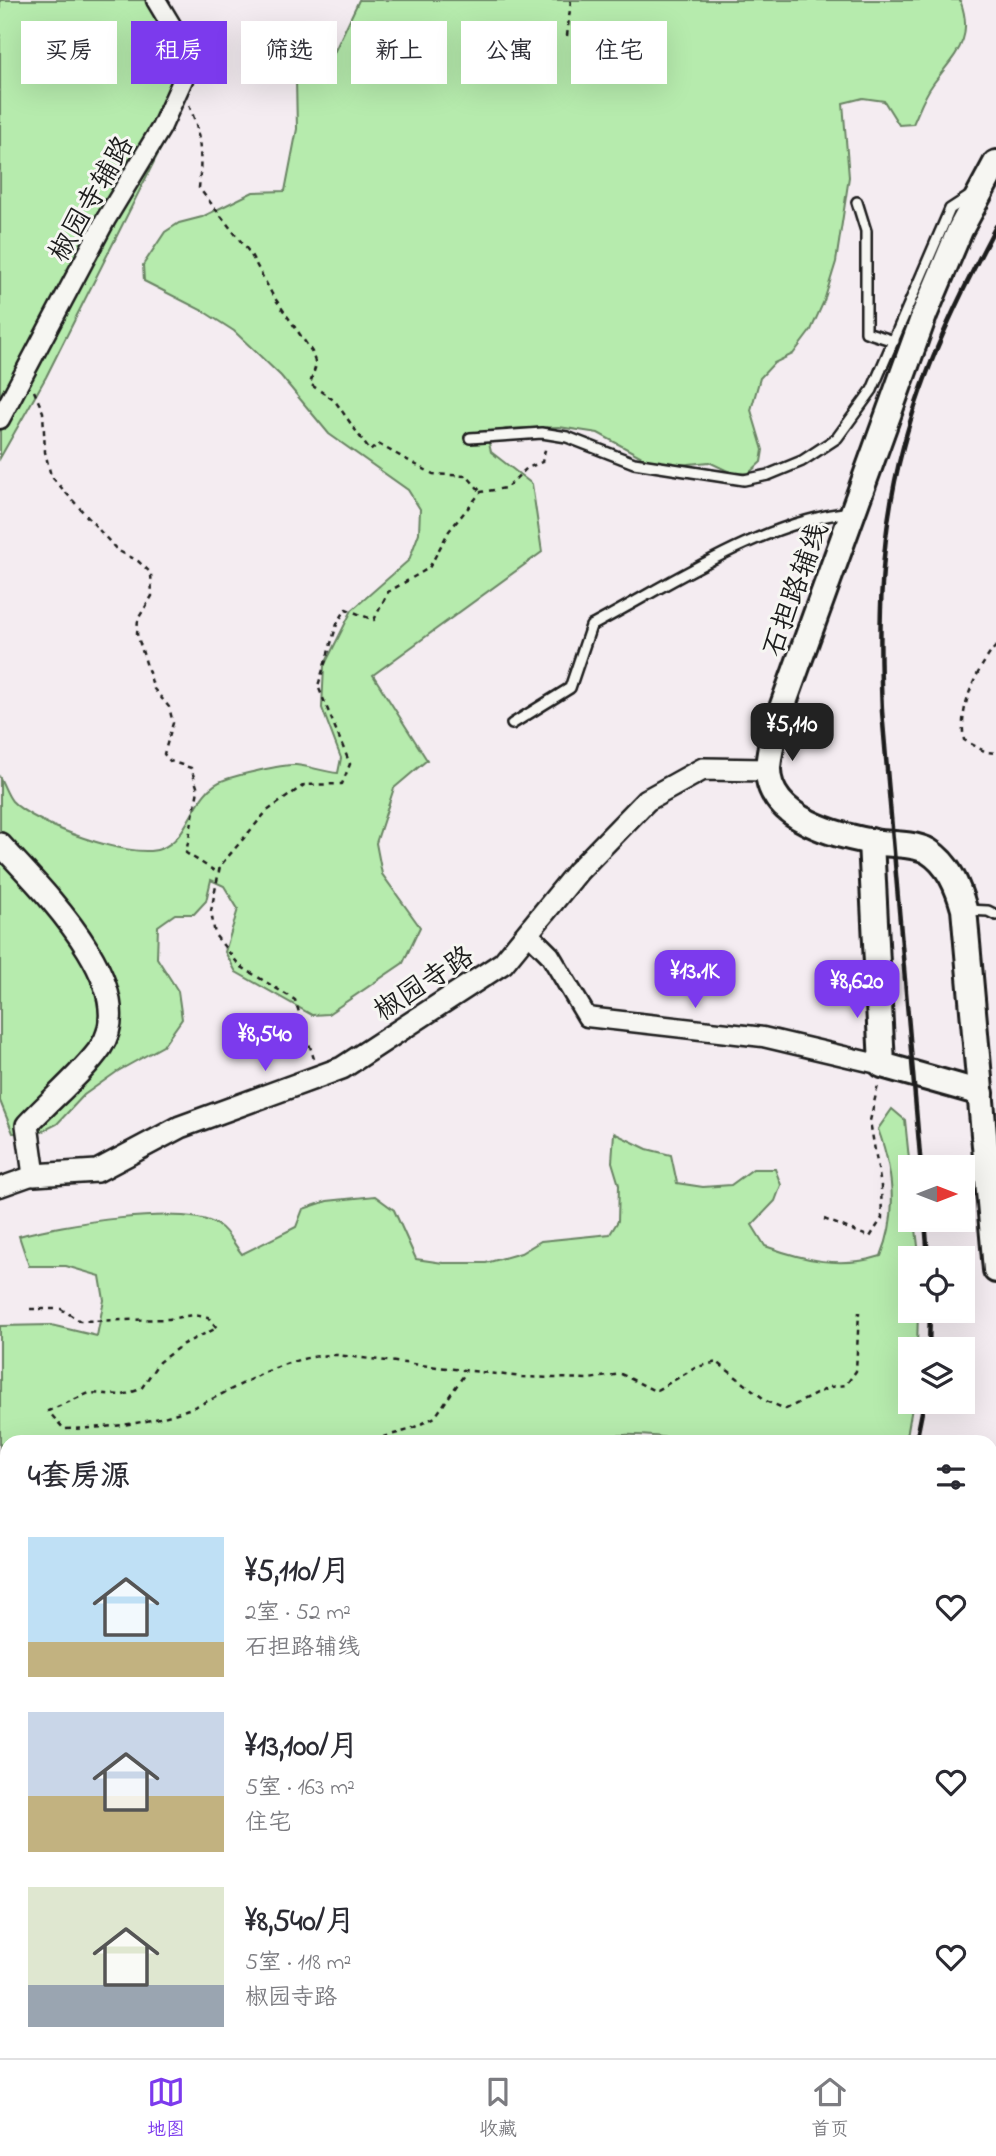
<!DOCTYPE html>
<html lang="zh">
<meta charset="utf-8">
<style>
:root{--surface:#fff;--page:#f7f7f7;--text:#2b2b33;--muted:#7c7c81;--line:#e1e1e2;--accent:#7c3aed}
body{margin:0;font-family:"Indie Flower","LXGW WenKai TC",sans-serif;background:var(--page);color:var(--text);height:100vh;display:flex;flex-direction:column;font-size:26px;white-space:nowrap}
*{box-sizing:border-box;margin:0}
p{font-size:23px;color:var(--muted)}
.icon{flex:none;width:38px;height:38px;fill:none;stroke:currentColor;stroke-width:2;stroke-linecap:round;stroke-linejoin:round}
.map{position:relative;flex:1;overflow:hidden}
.panel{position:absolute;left:0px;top:1435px;width:998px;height:623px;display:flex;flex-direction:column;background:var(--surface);border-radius:21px 21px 0 0;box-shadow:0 7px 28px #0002}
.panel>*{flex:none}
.hud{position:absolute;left:21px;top:21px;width:956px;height:63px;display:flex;gap:14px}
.needle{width:46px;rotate:90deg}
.fabs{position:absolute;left:898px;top:1155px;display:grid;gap:14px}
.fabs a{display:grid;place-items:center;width:77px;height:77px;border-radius:0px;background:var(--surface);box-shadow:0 7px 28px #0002;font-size:35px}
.price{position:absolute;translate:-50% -60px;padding:0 16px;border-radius:14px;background:var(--accent);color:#fff;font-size:23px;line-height:46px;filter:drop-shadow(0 2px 4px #0008)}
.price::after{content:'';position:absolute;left:50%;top:42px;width:21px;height:16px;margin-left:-10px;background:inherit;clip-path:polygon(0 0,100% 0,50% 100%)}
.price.on{background:#222;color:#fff}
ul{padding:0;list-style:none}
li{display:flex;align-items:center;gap:21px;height:175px;padding:0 28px}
li span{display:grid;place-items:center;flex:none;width:196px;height:140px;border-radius:0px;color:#555}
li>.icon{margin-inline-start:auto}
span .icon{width:84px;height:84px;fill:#fffc;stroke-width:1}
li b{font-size:30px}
h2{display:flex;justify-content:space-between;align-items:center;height:84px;padding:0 28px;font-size:30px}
.chip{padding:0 24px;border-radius:0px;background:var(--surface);box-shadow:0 7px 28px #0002;font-size:24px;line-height:63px}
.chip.on{background:var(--accent);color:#fff}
.menu{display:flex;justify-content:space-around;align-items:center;height:98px;border-top:2px solid var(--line);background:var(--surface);font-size:19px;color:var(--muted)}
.menu a{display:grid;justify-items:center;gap:4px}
.menu .on{color:var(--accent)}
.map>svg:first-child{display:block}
.green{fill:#b6ebad;stroke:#698464;stroke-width:2}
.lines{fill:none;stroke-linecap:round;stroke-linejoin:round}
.service-casing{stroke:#1c1c1c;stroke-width:14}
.minor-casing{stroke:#1c1c1c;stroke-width:23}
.tertiary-casing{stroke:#1c1c1c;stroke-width:26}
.secondary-casing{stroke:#1c1c1c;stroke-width:30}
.path{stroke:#1c1c1c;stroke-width:2.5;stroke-dasharray:5 5;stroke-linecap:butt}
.service{stroke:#f6f6f2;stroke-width:9}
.minor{stroke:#f6f6f2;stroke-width:18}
.tertiary{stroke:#f6f6f2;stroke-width:21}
.secondary{stroke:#f6f6f2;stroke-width:24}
.rail{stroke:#1c1c1c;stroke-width:4.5}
.labels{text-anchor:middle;stroke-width:6;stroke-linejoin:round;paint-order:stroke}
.street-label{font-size:28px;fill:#1c1c1c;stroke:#f6f6f2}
</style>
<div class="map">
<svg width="996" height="2058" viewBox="0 0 996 2058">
<rect width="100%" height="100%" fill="#f4ecf1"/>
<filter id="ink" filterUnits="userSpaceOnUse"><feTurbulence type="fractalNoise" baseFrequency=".0143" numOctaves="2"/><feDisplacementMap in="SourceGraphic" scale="14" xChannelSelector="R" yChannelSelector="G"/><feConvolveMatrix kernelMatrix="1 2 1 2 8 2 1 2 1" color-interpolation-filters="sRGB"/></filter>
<g filter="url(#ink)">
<g class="green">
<polygon points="0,0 161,0 188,82 183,104 46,377 0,458"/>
<path d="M359,0H960C975,40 955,54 933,84C924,96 919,111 913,124L899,125L884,101L863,98L843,103L849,177L836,262L824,301L811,330L793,354L774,363L760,378L751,410L763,450L761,462L749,473L734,474L709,462L668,466L651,462L598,433L559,427L506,429L487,435L491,452L532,484L542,552L373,675L427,760L394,788L376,843L382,874L420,927L403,963L328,1014L312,1015L236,972L225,952L238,909L224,886L211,880L206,901L194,914H175L158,926L157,958L178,991L182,1019L163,1046L118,1071L84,1095L57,1124L37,1134L13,1133L0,1101V778C4,785 7,795 12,801C33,824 131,860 160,849C191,839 192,791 224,780C237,775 283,764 296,765C310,766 323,772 338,773L341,758L322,708L324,666L352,610L409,560L419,533L420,509L408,490L329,434L281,376L234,331L203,311L144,281L143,265L165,232L179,223L202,217L253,192L285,191L297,129L296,79L321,80Z"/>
<path d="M892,1109L905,1120L910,1169V1220H915L919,1255V1258H910V1311H918L917,1349H910V1402H913L906,1442H687C649,1432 601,1433 563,1442H7V2051H453L456,2058H0V1326L51,1325L97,1336L104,1300L100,1276L66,1266H29L19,1236C59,1225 183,1203 218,1225C227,1230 235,1246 242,1254L296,1227L303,1209L327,1201L375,1196L394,1210L416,1259L443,1263H486L521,1253L541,1241L610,1234L618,1221L619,1185L612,1162L614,1133L647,1149L671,1155L677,1183L703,1187L731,1185L753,1169H775L781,1185L775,1201L752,1225L765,1246C804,1260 840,1269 881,1256C898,1215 893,1170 878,1129Z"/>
</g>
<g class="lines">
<g class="service-casing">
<g id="service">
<polyline points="857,202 866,231 866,332 894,341"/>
<polyline points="470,438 542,433 567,437 634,463 744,480 768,475 802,461 837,438 872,390 950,209 970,196"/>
<path d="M512,724L570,688L591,626C670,584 763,521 851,512"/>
<polyline points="966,910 988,911 996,915"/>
</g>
</g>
<g class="minor-casing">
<g id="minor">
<polyline points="0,419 106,219 161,128 185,75 186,50 156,0"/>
<polyline points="528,933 550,955 587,1017 763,1037 882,1065"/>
<polyline points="0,1187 34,1175"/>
</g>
</g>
<g class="tertiary-casing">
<path id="tertiary" d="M0,844C38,886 142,985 101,1047C84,1072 48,1102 27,1125L34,1175L97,1171L180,1127L342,1068L503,963L578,871L647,800L703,769L768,770"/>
</g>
<g class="secondary-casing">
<g id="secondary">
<path d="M996,163L960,230L925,313L774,730C772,742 769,755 768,768C767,820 841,837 880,843C894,844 916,844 928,851C949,864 958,887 964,909L996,1270"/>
<polyline points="871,841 882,1065 981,1093"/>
<polyline points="990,1569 996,1559"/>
<polyline points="562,2058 568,2051"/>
</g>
</g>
<g class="path">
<polyline points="567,36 571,0"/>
<path d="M189,105C201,133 202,157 199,188L250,253L272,294L312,352L316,365L310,384L335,401L370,451L378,444L433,474L467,476L481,492"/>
<polyline points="34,391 43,412 45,452 51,476 117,550 138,561 151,573 152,596 138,619 137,634 154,689 169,707 173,723 164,754 170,761 191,768 198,790 186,853 218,873"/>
<path d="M996,646C976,670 958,708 964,740L986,752L996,753"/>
<polyline points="314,1059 295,1000 240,966 215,935 211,911 220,866 267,811 304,785 342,784 350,764 318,686 337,624 346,609 374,620 388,592 429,568 449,531 481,492 506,488 527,468 542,462 546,446"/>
<polyline points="824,1219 870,1237 882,1218 881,1186 870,1121 878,1085"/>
<path d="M30,1309H61L80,1321L169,1319L192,1315L208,1317L217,1328L183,1344L159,1362L141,1389L123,1395L89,1393L48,1411L64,1429C112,1428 157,1423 201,1404C249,1383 283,1355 337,1355L522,1377L589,1379L621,1374L655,1391L697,1367L717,1362L768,1402L786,1409L830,1387L846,1385L856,1371L859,1312"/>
<polyline points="364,1442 409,1430 435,1417 466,1372"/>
<polyline points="0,1565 7,1563"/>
<polyline points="0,1690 7,1690"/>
<polyline points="0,1733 7,1724"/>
<polyline points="0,1774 7,1777"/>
<polyline points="0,1786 7,1790"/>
<polyline points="990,1862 996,1862"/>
<polyline points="990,1928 996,1928"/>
<polyline points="990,1969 996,1969"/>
<polyline points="990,2033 996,2033"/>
<polyline points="133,2051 135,2058"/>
<polyline points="814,2051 814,2058"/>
</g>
<use href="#service" class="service"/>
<use href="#minor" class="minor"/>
<use href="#tertiary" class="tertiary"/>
<use href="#secondary" class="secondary"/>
<g class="rail">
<path d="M921,1167L882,711C878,622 880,533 903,447C923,370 959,296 996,226"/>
<polyline points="925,1220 928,1258"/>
<polyline points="929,1349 930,1311"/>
<polyline points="916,1442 924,1402"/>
<polyline points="503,2058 508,2051"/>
</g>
</g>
</g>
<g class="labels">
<g class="street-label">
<text transform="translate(90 198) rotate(-60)" y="10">椒园寺辅路</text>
<text transform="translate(794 589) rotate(-70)" y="10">石担路辅线</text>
<text transform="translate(423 982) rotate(-33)" y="10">椒园寺路</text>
</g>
</g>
</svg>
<div class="fabs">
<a><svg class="needle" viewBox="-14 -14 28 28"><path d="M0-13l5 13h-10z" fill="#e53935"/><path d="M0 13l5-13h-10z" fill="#7c7c81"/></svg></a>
<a><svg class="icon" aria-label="locate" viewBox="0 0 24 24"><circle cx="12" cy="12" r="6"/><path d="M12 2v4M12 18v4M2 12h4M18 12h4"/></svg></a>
<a><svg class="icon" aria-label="layers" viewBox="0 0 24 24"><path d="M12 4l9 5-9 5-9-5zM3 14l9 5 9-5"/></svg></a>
</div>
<b class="price on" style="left:792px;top:763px">¥5,110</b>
<b class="price" style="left:695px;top:1010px">¥13.1K</b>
<b class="price" style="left:857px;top:1020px">¥8,620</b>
<b class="price" style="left:265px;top:1073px">¥8,540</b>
<div class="hud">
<a class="chip">买房</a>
<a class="chip on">租房</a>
<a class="chip">筛选</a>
<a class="chip">新上</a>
<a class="chip">公寓</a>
<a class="chip">住宅</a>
</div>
<section class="panel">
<h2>4套房源<svg class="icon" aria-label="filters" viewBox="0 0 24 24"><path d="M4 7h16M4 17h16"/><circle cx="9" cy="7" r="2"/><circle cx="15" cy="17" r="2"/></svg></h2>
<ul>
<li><span style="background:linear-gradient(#bfe0f5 75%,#c2b280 0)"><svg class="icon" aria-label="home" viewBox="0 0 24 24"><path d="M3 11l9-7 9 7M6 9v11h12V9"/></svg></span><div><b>¥5,110/月</b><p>2室 · 52 m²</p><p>石担路辅线</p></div><svg class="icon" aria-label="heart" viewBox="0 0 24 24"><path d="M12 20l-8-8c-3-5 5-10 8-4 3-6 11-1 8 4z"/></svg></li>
<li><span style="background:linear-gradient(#c9d6e8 60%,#c2b280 0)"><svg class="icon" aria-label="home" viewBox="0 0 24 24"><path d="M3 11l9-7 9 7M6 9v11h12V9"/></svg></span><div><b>¥13,100/月</b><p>5室 · 163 m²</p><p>住宅</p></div><svg class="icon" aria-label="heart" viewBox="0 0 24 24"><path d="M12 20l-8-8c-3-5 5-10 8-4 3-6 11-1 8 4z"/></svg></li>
<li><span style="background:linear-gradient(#dfe7d0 70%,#9aa5b1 0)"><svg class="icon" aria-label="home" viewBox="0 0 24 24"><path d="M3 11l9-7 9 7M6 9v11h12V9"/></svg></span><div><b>¥8,540/月</b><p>5室 · 118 m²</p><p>椒园寺路</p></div><svg class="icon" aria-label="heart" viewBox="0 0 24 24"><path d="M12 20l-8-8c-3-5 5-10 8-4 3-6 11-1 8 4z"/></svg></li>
</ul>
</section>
</div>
<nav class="menu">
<a class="on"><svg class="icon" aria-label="map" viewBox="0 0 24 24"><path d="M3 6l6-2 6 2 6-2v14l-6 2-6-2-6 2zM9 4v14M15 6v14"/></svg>地图</a>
<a><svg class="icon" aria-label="saved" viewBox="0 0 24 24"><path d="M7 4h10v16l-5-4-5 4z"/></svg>收藏</a>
<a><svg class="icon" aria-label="home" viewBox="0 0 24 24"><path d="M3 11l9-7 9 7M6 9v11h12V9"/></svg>首页</a>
</nav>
